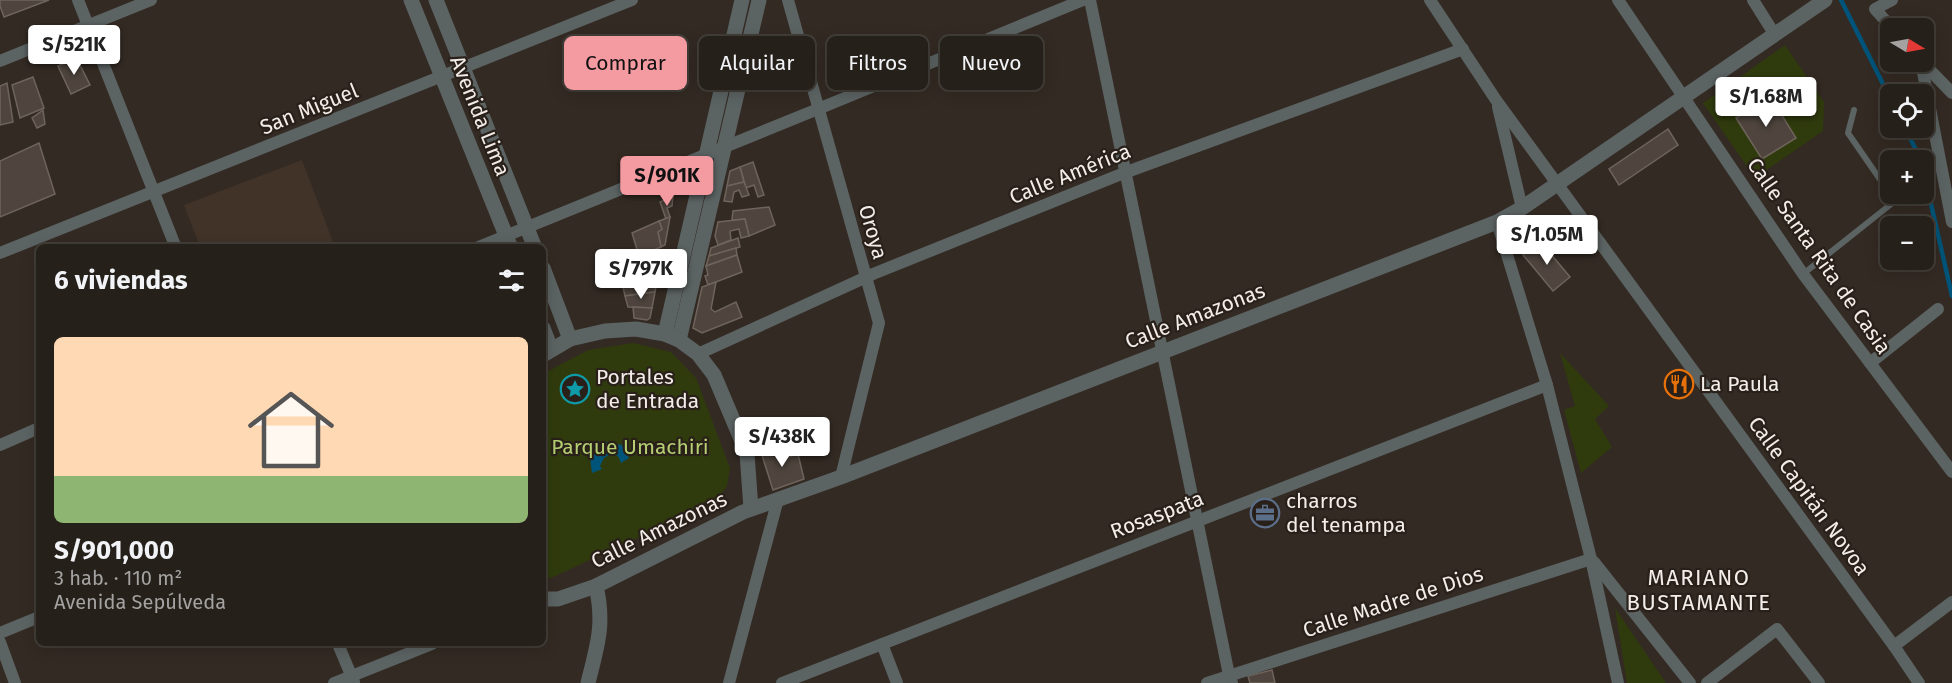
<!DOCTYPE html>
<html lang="es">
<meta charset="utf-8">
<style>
:root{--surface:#26201a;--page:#2e2823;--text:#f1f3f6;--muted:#a4a3a2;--line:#423e39;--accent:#f49aa1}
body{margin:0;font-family:"Fira Sans",sans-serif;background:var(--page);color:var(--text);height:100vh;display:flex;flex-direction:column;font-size:22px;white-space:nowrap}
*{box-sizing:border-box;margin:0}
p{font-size:20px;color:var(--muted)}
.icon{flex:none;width:33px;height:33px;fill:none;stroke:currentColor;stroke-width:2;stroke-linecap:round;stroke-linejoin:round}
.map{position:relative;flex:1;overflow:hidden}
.sheet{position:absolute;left:36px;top:244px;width:510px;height:402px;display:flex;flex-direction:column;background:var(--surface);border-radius:9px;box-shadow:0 3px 15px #0003,0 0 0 2px var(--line)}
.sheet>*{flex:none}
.banner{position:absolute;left:564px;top:36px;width:570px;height:54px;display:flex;gap:12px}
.needle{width:39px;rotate:100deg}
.tools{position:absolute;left:1880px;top:18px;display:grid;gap:12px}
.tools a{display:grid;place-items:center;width:54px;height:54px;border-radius:9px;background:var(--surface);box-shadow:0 3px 15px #0003,0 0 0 2px var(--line);font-size:30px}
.price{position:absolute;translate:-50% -51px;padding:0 14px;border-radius:6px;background:#fff;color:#222;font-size:20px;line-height:39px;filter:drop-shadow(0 2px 3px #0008)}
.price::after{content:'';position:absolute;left:50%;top:36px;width:18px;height:14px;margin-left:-9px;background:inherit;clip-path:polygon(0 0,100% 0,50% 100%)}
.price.active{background:var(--accent);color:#111}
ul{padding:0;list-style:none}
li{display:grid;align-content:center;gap:12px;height:318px;padding:0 18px}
li span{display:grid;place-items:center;height:186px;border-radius:9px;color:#555}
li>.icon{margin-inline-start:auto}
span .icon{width:108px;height:108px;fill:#fffc;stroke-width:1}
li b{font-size:26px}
h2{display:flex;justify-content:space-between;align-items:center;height:72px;padding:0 18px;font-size:26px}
.pill{padding:0 21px;border-radius:9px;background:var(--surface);box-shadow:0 3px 15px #0003,0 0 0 2px var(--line);font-size:21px;line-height:54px}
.pill.active{background:var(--accent);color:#111}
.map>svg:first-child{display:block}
.built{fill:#413328}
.green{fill:#303b0d}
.water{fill:#005479}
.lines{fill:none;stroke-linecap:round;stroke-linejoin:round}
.stream{stroke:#005479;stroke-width:4.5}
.building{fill:#4f453e;stroke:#6e645c;stroke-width:1.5}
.service{stroke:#5c6363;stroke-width:6}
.minor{stroke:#5c6363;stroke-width:12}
.tertiary{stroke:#5c6363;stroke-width:15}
.labels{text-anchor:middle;stroke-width:4.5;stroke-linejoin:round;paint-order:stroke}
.street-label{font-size:21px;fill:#f3ede9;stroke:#29201a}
.poi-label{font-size:21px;fill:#f3ede9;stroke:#29201a;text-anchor:start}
.park-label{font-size:21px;fill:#b5cf72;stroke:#29201a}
.neighbourhood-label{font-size:22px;letter-spacing:1.5px;fill:#f3ede9;stroke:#29201a}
</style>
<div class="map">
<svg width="1952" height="683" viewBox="0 0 1952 683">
<rect width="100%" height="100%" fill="#332a23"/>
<polygon class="built" points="302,160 335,247 200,247 184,205"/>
<g class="green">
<polygon points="1785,45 1824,102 1823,131 1755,178 1703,103"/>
<polygon points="633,343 671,352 696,378 730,468 727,486 715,502 551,578 543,577 543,374 588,350"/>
<polygon points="1560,353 1609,406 1595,419 1612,447 1581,473 1564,410 1575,406"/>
<polygon points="1615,608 1666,683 1627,683"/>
</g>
<polygon class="water" points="605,442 622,445 629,458 621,463 618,456 611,454 604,458 600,466 602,469 592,473 590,457 598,445"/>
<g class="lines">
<g class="stream">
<polyline points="1841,0 1890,98"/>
<polyline points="1905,128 1921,160"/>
<polyline points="1923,169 1952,296"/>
</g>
</g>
<g class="building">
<polygon points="0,0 49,0 4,17 0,6"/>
<polygon points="76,57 90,85 71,94 58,66"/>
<polygon points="33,77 44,108 20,118 12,85"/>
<polygon points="7,83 13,122 0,125 0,86"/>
<polygon points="1770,96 1796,138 1762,159 1736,118"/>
<polygon points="43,110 45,124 37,128 32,118"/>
<polygon points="1668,129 1678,145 1619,185 1609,169"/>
<polygon points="39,143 55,194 0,217 0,161"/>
<polygon points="753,162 764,195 758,197 754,185 746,188 740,167"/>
<polygon points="740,167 744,182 727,186 730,171"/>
<polygon points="744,182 749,195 742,197 739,190 734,192 732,202 724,201 727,186"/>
<polygon points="673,197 672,206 667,208 670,217 666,219 660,202"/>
<polygon points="769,207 775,225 749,236 745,219 732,220 733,211"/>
<polygon points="670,217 665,245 661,247 658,232 662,229 659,221"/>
<polygon points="745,219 749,236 741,238 739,229 730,231 731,240 718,245 715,236 718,222"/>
<polygon points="659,221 662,229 658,232 661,247 639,256 632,233"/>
<polygon points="738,238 740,247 709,256 711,248"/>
<polygon points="1540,241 1570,277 1553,291 1523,255"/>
<polygon points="736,248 737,255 706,266 709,256"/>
<polygon points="657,249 662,259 656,261 657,268 660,267 659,272 625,281 620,267"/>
<polygon points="737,255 742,272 708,285 705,276 708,275 706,266"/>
<polygon points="659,272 655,292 625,296 622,282"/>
<polygon points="716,282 711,309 715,312 736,302 742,317 702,333 693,328 702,287"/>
<polygon points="655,292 652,308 628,307 625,296"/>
<polygon points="633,307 652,308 650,318 647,320 634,318"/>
<polygon points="776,443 781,459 798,454 804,479 773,490 761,452"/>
<polygon points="1272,670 1275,683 1250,683 1248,676"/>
</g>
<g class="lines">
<polyline class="service" points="1803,274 1895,201 1848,133 1854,110"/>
<g class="minor">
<polyline points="78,0 176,248"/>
<polyline points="788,0 879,323 841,477"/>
<polyline points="1090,0 1229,675 1232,683"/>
<polyline points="1430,0 1496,100 1894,646 1919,683"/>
<polyline points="1618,0 1803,274 1952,472"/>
<polyline points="1753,0 1775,35"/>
<polyline points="1892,0 1875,9 1892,28"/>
<polyline points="0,61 151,0"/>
<polyline points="1921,62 1952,222"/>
<polyline points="1922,62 1952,93"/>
<polyline points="1498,107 1522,208"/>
<polyline points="1497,222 1547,385 1591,559 1618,683"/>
<polyline points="476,248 818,109 1083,0"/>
<polyline points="0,253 632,0"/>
<polyline points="698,354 873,274 1124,173 1463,49"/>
<polyline points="1870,363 1938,309"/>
<polyline points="0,445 39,428"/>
<polyline points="1594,562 1690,683"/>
<polyline points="0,633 39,617"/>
<polyline points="0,642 15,683"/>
<polyline points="338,644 354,682"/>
<polyline points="882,644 897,683"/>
<polyline points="1894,646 1952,602"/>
<polyline points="334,683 432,644"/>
<polyline points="729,683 778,499"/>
<polyline points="782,683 1547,385"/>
<polyline points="1207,683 1591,559"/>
<polyline points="1707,683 1777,629 1819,683"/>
</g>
<g class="tertiary">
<polyline points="411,0 511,248"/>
<polyline points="436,0 535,248"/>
<polyline points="543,268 570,339"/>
<polyline points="543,328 551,349"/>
<polyline points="665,334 742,0"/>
<polyline points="679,340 759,0"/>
<polyline points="543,355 570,339 605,331 636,329 665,334 679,340 698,354 714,375 747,453 751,509"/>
<polyline points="543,599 558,599 596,586 743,512 841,477 1497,222 1522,208 1825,0"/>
<path d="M588,683C597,646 605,625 596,586"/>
</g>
</g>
<defs>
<g id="restaurant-ring" transform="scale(1.5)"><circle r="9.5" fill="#29201a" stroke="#e8710a" stroke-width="1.5"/><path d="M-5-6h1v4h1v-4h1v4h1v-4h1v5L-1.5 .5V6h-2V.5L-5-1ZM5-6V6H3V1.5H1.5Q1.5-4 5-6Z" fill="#e8710a"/></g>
<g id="sight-ring" transform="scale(1.5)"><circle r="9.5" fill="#29201a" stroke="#0f9aa8" stroke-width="1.5"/><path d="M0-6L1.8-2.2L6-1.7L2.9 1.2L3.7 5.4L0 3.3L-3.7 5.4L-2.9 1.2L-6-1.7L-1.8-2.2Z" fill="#0f9aa8"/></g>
<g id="office-ring" transform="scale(1.5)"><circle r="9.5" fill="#29201a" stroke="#5c6f8a" stroke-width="1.5"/><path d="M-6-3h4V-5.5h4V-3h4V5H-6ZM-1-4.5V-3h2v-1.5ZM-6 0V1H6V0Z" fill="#5c6f8a"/></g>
</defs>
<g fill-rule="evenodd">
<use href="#restaurant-ring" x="1679" y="384"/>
<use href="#sight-ring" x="575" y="389"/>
<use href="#office-ring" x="1265" y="513"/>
</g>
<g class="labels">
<g class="street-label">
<text transform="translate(309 109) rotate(-22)" y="7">San Miguel</text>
<text transform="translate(480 116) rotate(68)" y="7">Avenida Lima</text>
<text transform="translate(1070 174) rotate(-22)" y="7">Calle América</text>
<text transform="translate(873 232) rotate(74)" y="7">Oroya</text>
<text transform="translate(1819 256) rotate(55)" y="7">Calle Santa Rita de Casia</text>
<text transform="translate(1195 316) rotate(-21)" y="7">Calle Amazonas</text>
<text transform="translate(1809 496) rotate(54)" y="7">Calle Capitán Novoa</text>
<text transform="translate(1157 515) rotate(-21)" y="7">Rosaspata</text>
<text transform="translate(659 530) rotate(-26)" y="7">Calle Amazonas</text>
<text transform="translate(1393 602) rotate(-18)" y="7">Calle Madre de Dios</text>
</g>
<g class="poi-label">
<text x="596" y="384">Portales<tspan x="596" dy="24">de Entrada</tspan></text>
<text x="1700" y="391">La Paula</text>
<text x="1286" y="508">charros<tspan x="1286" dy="24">del tenampa</tspan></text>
</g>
<g class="park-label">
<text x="630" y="454">Parque Umachiri</text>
</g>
<g class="neighbourhood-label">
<text x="1699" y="585">MARIANO<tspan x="1699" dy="25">BUSTAMANTE</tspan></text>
</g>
</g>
</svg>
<div class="tools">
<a><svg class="needle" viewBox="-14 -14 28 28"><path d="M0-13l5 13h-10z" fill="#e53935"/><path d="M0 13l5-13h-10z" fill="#a4a3a2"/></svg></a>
<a><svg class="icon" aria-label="locate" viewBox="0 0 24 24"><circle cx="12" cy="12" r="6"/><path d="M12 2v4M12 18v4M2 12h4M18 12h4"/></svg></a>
<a>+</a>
<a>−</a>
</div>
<b class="price" style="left:74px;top:76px">S/521K</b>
<b class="price" style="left:1766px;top:128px">S/1.68M</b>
<b class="price active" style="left:667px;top:207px">S/901K</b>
<b class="price" style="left:1547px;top:266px">S/1.05M</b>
<b class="price" style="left:641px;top:300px">S/797K</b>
<b class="price" style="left:782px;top:468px">S/438K</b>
<div class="banner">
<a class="pill active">Comprar</a>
<a class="pill">Alquilar</a>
<a class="pill">Filtros</a>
<a class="pill">Nuevo</a>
</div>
<section class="sheet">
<h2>6 viviendas<svg class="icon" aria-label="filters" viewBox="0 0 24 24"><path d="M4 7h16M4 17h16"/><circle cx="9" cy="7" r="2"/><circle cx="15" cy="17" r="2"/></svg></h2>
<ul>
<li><span style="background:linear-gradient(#ffd9b3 75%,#8fb573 0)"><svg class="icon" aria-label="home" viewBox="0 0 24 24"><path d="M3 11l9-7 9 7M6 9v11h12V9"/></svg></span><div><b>S/901,000</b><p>3 hab. · 110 m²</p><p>Avenida Sepúlveda</p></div></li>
</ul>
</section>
</div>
